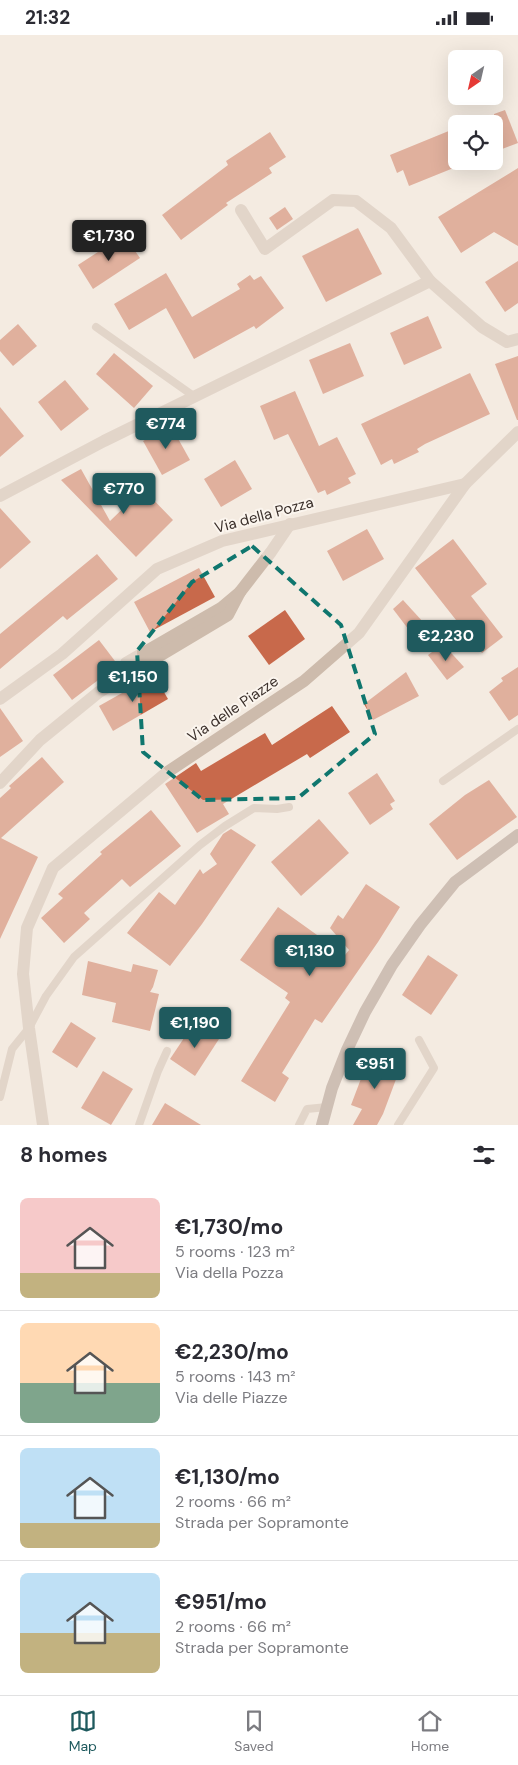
<!DOCTYPE html>
<meta charset="utf-8">
<style>
:root{--surface:#fff;--page:#f2f2f3;--text:#2b2b33;--muted:#7c7c81;--line:#e1e1e2;--accent:#1f5a5e}
body{margin:0;font-family:"DM Sans",sans-serif;background:var(--page);color:var(--text);height:100vh;display:flex;flex-direction:column;font-size:19px;white-space:nowrap}
*{box-sizing:border-box;margin:0}
p{font-size:16px;color:var(--muted)}
.icon{flex:none;width:28px;height:28px;fill:none;stroke:currentColor;stroke-width:2;stroke-linecap:round;stroke-linejoin:round}
.map{position:relative;height:1090px;overflow:hidden}
.details{display:flex;flex-direction:column;background:var(--surface);flex:1}
.details>*{flex:none}
.needle{width:32px;rotate:214deg}
.fabs{position:absolute;left:448px;top:15px;display:grid;gap:10px}
.fabs a{display:grid;place-items:center;width:55px;height:55px;border-radius:8px;background:var(--surface);box-shadow:0 5px 20px #0002;font-size:25px}
.price{position:absolute;translate:-50% -42px;padding:0 11px;border-radius:5px;background:var(--accent);color:#fff;font-size:16px;line-height:32px;filter:drop-shadow(0 1px 2px #0008)}
.price::after{content:'';position:absolute;left:50%;top:30px;width:15px;height:11px;margin-left:-8px;background:inherit;clip-path:polygon(0 0,100% 0,50% 100%)}
.price.active{background:#222;color:#fff}
ul{padding:0;list-style:none}
li{display:flex;align-items:center;gap:15px;height:125px;padding:0 20px}
li+li{border-top:1px solid var(--line)}
li span{display:grid;place-items:center;flex:none;width:140px;height:100px;border-radius:8px;color:#555}
li>.icon{margin-inline-start:auto}
span .icon{width:60px;height:60px;fill:#fffc;stroke-width:1}
li b{font-size:21px}
h2{display:flex;justify-content:space-between;align-items:center;height:60px;padding:0 20px;font-size:21px}
.status{display:flex;justify-content:space-between;align-items:center;height:35px;padding:0 25px;background:var(--surface);direction:ltr}
.status svg{height:14px;fill:currentColor}
.tab-bar{display:flex;justify-content:space-around;align-items:center;height:70px;border-top:1px solid var(--line);background:var(--surface);font-size:14px;color:var(--muted)}
.tab-bar a{display:grid;justify-items:center;gap:2px}
.tab-bar .active{color:var(--accent)}
.map>svg:first-child{display:block}
.building{fill:#c8694b}
.lines{fill:none;stroke-linecap:round;stroke-linejoin:round}
.lane{stroke:#cdbbac;stroke-width:8}
.street{stroke:#cdbbac;stroke-width:12}
.secondary{stroke:#a18a7d;stroke-width:12}
.marked{fill:none;stroke:#0f766e;stroke-width:4;stroke-dasharray:10 6;stroke-linejoin:round}
.labels{text-anchor:middle;stroke-width:4;stroke-linejoin:round;paint-order:stroke}
.street-label{font-size:15px;fill:#3b302b;stroke:#fbf5ee}
</style>
<div class="status"><b>21:32</b><svg viewBox="0 0 49 12"><path d="M0 12V9h3v3zM5 12V6h3v6zM10 12V3h3v9zM15 12V0h3v12zM26 1h20v11H26zM47 4h2v5h-2z"/></svg></div>
<div class="map">
<svg width="518" height="1090" viewBox="0 0 518 1090">
<rect width="100%" height="100%" fill="#f4ebe1"/>
<g class="building">
<polygon points="505,75 518,108 494,117 494,79"/>
<polygon points="456,93 456,132 409,151 403,135 397,138 390,120"/>
<polygon points="270,97 286,122 269,133 272,138 226,168 228,170 181,205 162,180 228,130 226,126"/>
<polygon points="518,133 518,211 494,197 461,218 438,182"/>
<polygon points="285,172 293,184 277,195 269,183"/>
<polygon points="358,193 382,239 326,267 302,221"/>
<polygon points="124,200 140,223 93,254 78,230"/>
<polygon points="518,226 518,268 505,277 485,247"/>
<polygon points="166,238 192,282 240,254 237,249 250,240 254,245 261,241 284,273 256,294 254,291 194,324 166,273 129,295 114,269"/>
<polygon points="428,281 442,313 404,330 390,298"/>
<polygon points="18,289 37,311 13,331 0,316 0,305"/>
<polygon points="350,308 364,341 323,359 309,325"/>
<polygon points="114,318 153,351 134,373 96,339"/>
<polygon points="518,321 518,385 517,385 495,329"/>
<polygon points="470,338 490,379 425,409 417,414 419,417 394,429 392,424 381,430 361,389"/>
<polygon points="65,345 89,374 61,396 38,367"/>
<polygon points="295,356 319,411 337,402 356,439 348,443 351,448 327,460 325,455 318,458 288,399 274,405 260,371"/>
<polygon points="0,372 24,401 0,422"/>
<polygon points="171,391 190,425 162,440 143,406"/>
<polygon points="235,425 252,454 221,472 204,444"/>
<polygon points="81,434 110,486 143,454 173,485 136,522 61,445"/>
<polygon points="0,473 31,507 0,534"/>
<polygon points="367,494 384,524 343,546 327,516"/>
<polygon points="453,504 487,549 471,561 503,602 482,618 415,533"/>
<polygon points="97,519 118,544 67,585 63,581 0,634 0,599"/>
<polygon points="199,533 215,562 150,597 134,567"/>
<polygon points="403,565 424,588 412,599 393,574"/>
<polygon points="285,575 305,604 269,630 248,601"/>
<polygon points="99,605 118,630 72,665 53,640"/>
<polygon points="443,609 464,632 447,645 428,620"/>
<polygon points="518,632 518,680 509,686 489,657 503,646 501,643"/>
<polygon points="406,637 419,661 373,685 364,669"/>
<polygon points="154,640 168,664 113,696 99,671"/>
<polygon points="332,671 350,697 310,723 307,719 223,769 229,779 197,798 165,749 196,728 201,736 265,698 272,710"/>
<polygon points="0,673 23,706 0,722"/>
<polygon points="42,722 64,747 1,803 38,822 0,904 0,763 11,753 9,751"/>
<polygon points="377,738 395,766 390,769 393,774 370,790 348,758"/>
<polygon points="489,745 517,782 457,825 429,789 465,760"/>
<polygon points="151,775 181,811 130,852 122,844 84,878 90,884 64,908 41,883 63,863 58,859 102,819 100,817"/>
<polygon points="319,784 349,818 301,861 271,827"/>
<polygon points="231,794 256,810 202,889 170,931 127,898 159,857 175,870 200,834 203,839 217,829 210,819 223,799"/>
<polygon points="366,849 400,872 378,907 322,988 315,984 282,1038 289,1043 275,1067 241,1046 290,967 285,963 288,958 240,925 278,872 345,920 349,915 330,893 338,880 343,884"/>
<polygon points="428,920 458,940 431,980 402,960"/>
<polygon points="88,926 131,937 133,929 158,935 153,952 150,957 159,959 150,996 112,987 116,968 82,960"/>
<polygon points="71,987 96,1003 77,1033 52,1017"/>
<polygon points="194,988 219,1004 195,1041 170,1024"/>
<polygon points="370,1020 401,1031 383,1079 377,1090 353,1090 362,1074 351,1070"/>
<polygon points="103,1036 133,1054 111,1090 81,1073"/>
<polygon points="165,1068 201,1090 152,1090"/>
</g>
<g class="lines">
<g class="lane">
<polyline points="96,292 195,362"/>
<polyline points="443,746 518,694"/>
<polyline points="0,1062 12,1014 29,993 46,961 74,922 200,810 225,791 254,773 277,774 289,772"/>
<polyline points="139,1090 158,1036 167,1016"/>
<polyline points="299,1090 307,1074 327,1072"/>
<polyline points="398,1090 434,1033 419,1005"/>
</g>
<g class="street">
<polyline points="241,175 265,214 333,165 356,166 391,193 430,246"/>
<polyline points="0,461 104,406 430,246 482,292 507,307 518,304"/>
<polyline points="126,628 221,573 240,557 271,517 290,489"/>
<polyline points="0,664 62,619 157,534 222,506 465,449"/>
<polyline points="0,748 40,705 99,657 228,580 240,557"/>
<polyline points="43,1090 29,993 23,939 27,893 53,833 166,738 304,646 359,598 465,449 518,397"/>
</g>
<polyline class="secondary" points="322,1090 332,1053 347,1015 365,977 392,930 420,890 455,847 518,800"/>
</g>
<path d="M0 0H518V1090H0ZM252,511L341,590L375,699L298,763L203,765L143,717L137,616L192,547Z" fill="#f4ebe1" fill-opacity=".55" fill-rule="evenodd"/>
<path class="marked" d="M252,511L341,590L375,699L298,763L203,765L143,717L137,616L192,547Z"/>
<g class="labels">
<g class="street-label">
<text transform="translate(264 480) rotate(-15)" y="5">Via della Pozza</text>
<text transform="translate(233 674) rotate(-34)" y="5">Via delle Piazze</text>
</g>
</g>
</svg>
<div class="fabs">
<a><svg class="needle" viewBox="-14 -14 28 28"><path d="M0-13l5 13h-10z" fill="#e53935"/><path d="M0 13l5-13h-10z" fill="#7c7c81"/></svg></a>
<a><svg class="icon" aria-label="locate" viewBox="0 0 24 24"><circle cx="12" cy="12" r="6"/><path d="M12 2v4M12 18v4M2 12h4M18 12h4"/></svg></a>
</div>
<b class="price active" style="left:109px;top:227px">€1,730</b>
<b class="price" style="left:166px;top:415px">€774</b>
<b class="price" style="left:124px;top:480px">€770</b>
<b class="price" style="left:446px;top:627px">€2,230</b>
<b class="price" style="left:133px;top:668px">€1,150</b>
<b class="price" style="left:310px;top:942px">€1,130</b>
<b class="price" style="left:195px;top:1014px">€1,190</b>
<b class="price" style="left:375px;top:1055px">€951</b>
</div>
<section class="details">
<h2>8 homes<svg class="icon" aria-label="filters" viewBox="0 0 24 24"><path d="M4 7h16M4 17h16"/><circle cx="9" cy="7" r="2"/><circle cx="15" cy="17" r="2"/></svg></h2>
<ul>
<li><span style="background:linear-gradient(#f6c9c9 75%,#c2b280 0)"><svg class="icon" aria-label="home" viewBox="0 0 24 24"><path d="M3 11l9-7 9 7M6 9v11h12V9"/></svg></span><div><b>€1,730/mo</b><p>5 rooms · 123 m²</p><p>Via della Pozza</p></div></li>
<li><span style="background:linear-gradient(#ffd9b3 60%,#7fa58c 0)"><svg class="icon" aria-label="home" viewBox="0 0 24 24"><path d="M3 11l9-7 9 7M6 9v11h12V9"/></svg></span><div><b>€2,230/mo</b><p>5 rooms · 143 m²</p><p>Via delle Piazze</p></div></li>
<li><span style="background:linear-gradient(#bfe0f5 75%,#c2b280 0)"><svg class="icon" aria-label="home" viewBox="0 0 24 24"><path d="M3 11l9-7 9 7M6 9v11h12V9"/></svg></span><div><b>€1,130/mo</b><p>2 rooms · 66 m²</p><p>Strada per Sopramonte</p></div></li>
<li><span style="background:linear-gradient(#bfe0f5 60%,#c2b280 0)"><svg class="icon" aria-label="home" viewBox="0 0 24 24"><path d="M3 11l9-7 9 7M6 9v11h12V9"/></svg></span><div><b>€951/mo</b><p>2 rooms · 66 m²</p><p>Strada per Sopramonte</p></div></li>
</ul>
</section>
<nav class="tab-bar">
<a class="active"><svg class="icon" aria-label="map" viewBox="0 0 24 24"><path d="M3 6l6-2 6 2 6-2v14l-6 2-6-2-6 2zM9 4v14M15 6v14"/></svg>Map</a>
<a><svg class="icon" aria-label="saved" viewBox="0 0 24 24"><path d="M7 4h10v16l-5-4-5 4z"/></svg>Saved</a>
<a><svg class="icon" aria-label="home" viewBox="0 0 24 24"><path d="M3 11l9-7 9 7M6 9v11h12V9"/></svg>Home</a>
</nav>
